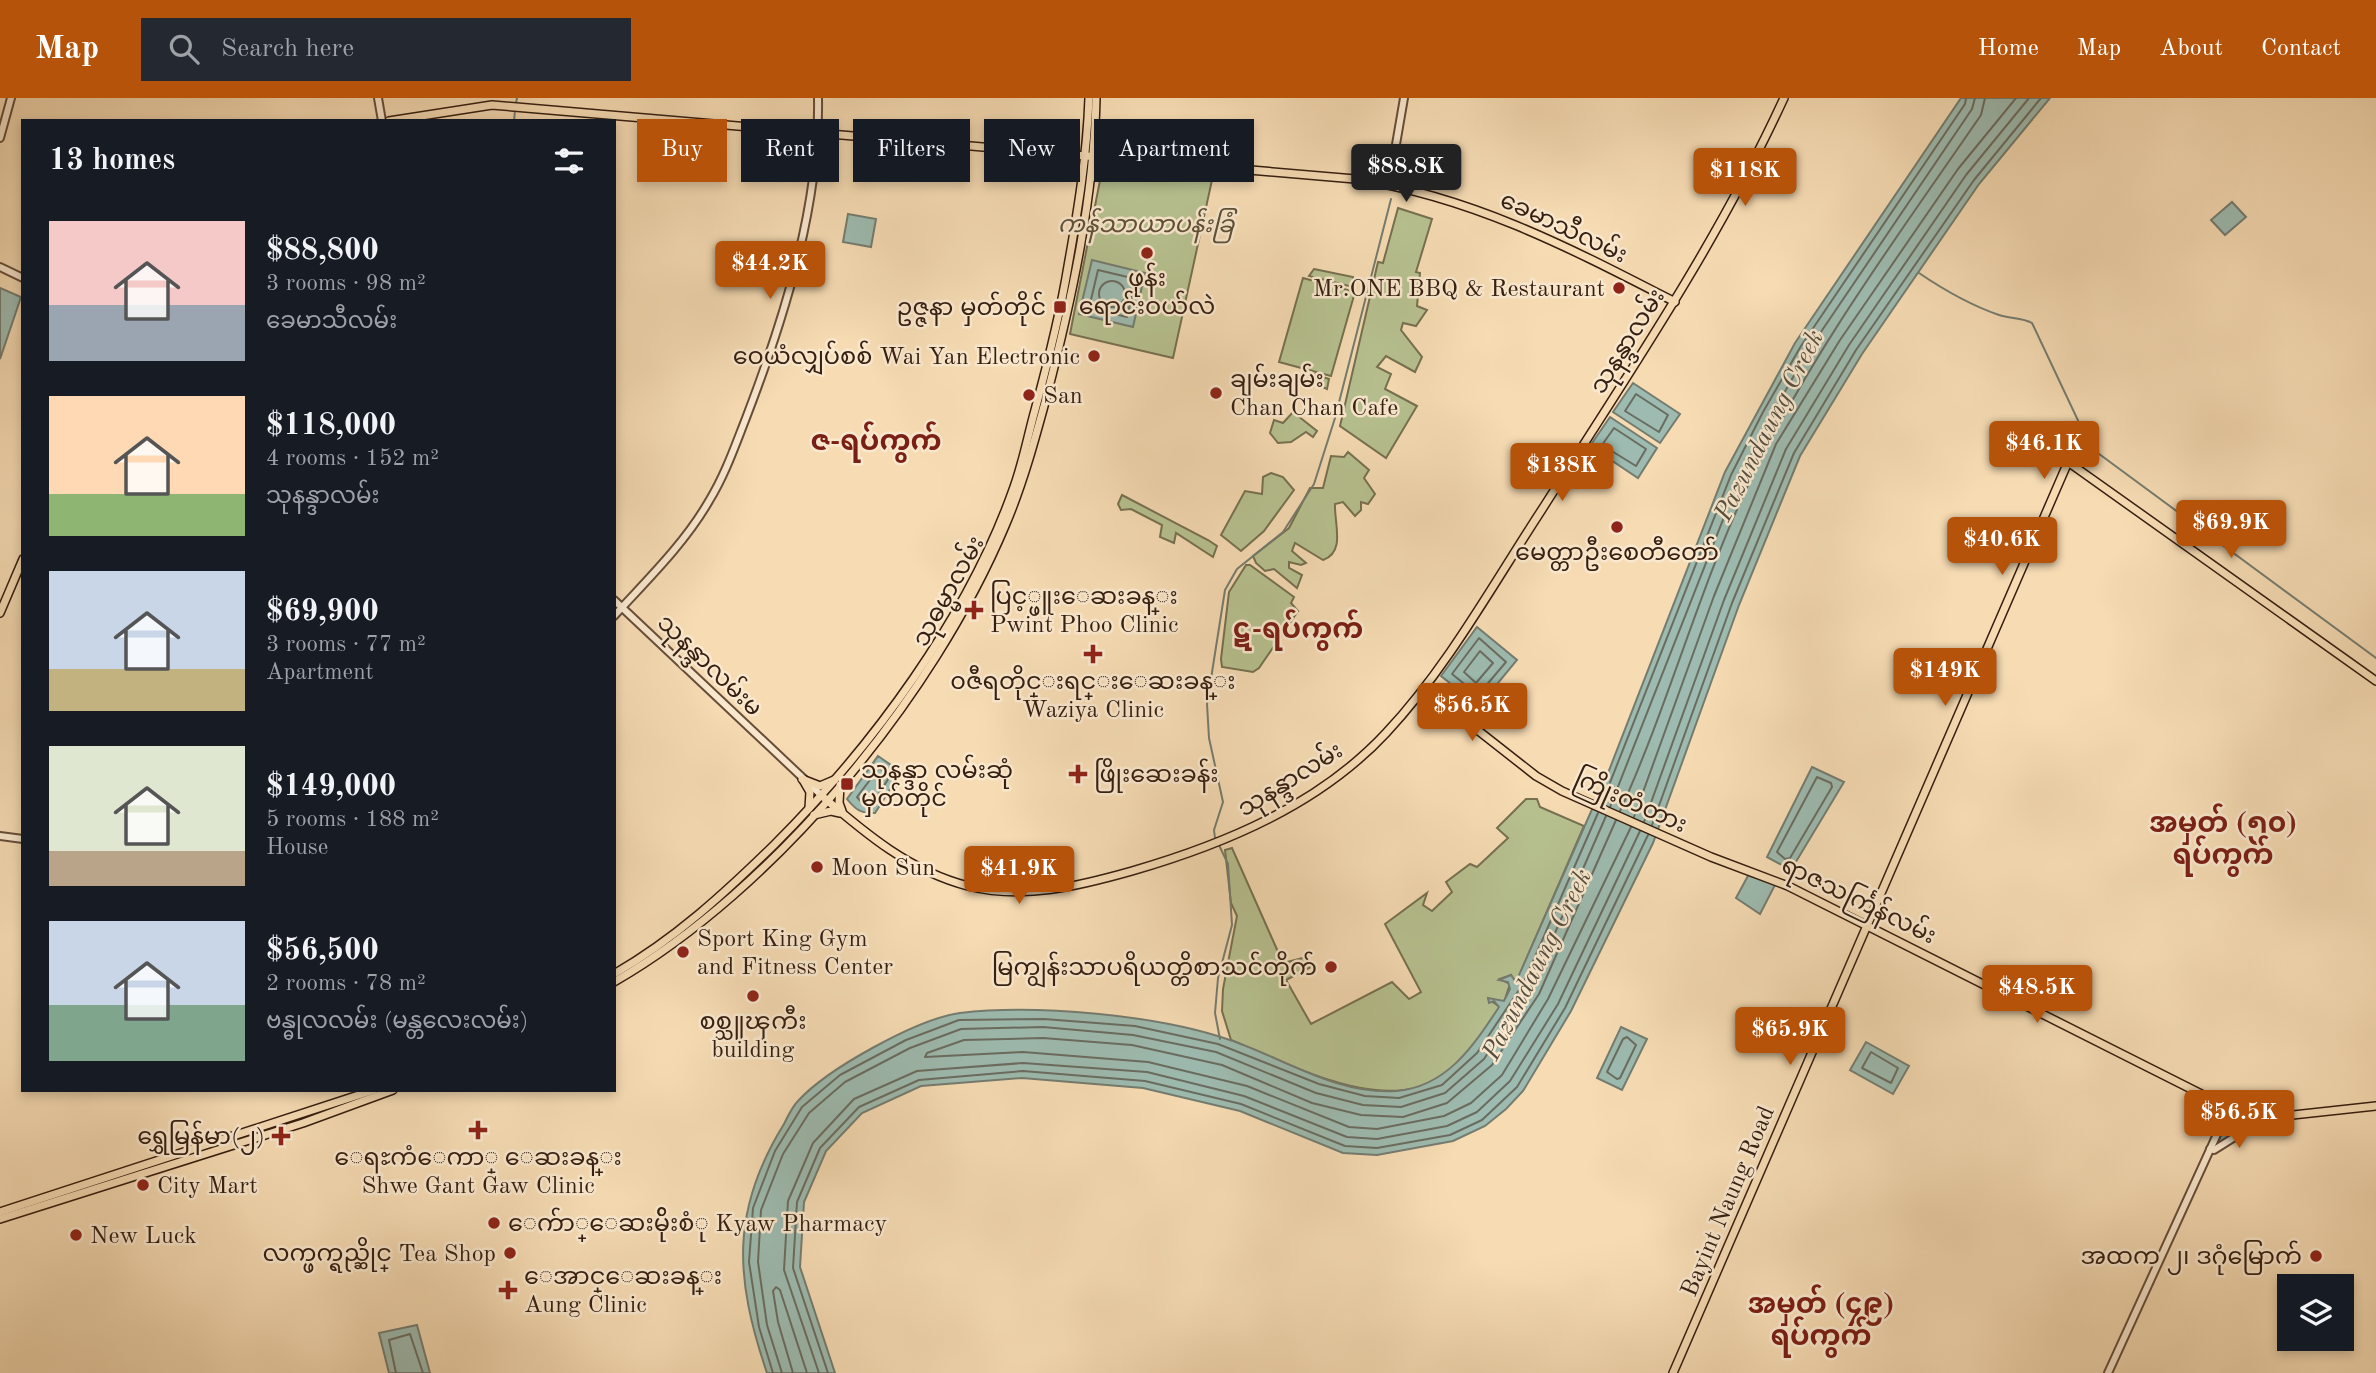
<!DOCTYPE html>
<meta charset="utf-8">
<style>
:root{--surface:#171b24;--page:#242831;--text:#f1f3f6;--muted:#9ea1a6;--accent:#b45309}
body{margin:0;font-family:"Old Standard TT","Noto Sans Myanmar",serif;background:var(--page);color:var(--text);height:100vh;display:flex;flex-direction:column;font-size:26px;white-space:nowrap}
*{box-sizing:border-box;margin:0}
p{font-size:23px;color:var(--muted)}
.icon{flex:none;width:38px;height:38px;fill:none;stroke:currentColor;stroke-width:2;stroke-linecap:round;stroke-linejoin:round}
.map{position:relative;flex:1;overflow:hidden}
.details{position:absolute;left:21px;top:21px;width:595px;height:973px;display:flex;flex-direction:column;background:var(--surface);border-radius:0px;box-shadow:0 4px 10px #0003}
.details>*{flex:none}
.banner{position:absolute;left:637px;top:21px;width:665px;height:63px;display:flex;gap:14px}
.buttons{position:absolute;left:2277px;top:1176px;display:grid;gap:14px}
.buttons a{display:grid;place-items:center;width:77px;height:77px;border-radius:0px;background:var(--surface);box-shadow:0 4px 10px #0003;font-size:35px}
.price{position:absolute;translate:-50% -60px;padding:0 16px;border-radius:7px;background:var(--accent);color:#fff;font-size:23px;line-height:46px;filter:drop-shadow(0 2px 4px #0008)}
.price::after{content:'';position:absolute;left:50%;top:42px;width:21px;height:16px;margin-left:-10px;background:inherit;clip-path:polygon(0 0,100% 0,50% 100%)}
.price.on{background:#222;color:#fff}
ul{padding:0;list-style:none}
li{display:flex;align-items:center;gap:21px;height:175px;padding:0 28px}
li span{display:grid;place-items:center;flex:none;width:196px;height:140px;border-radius:0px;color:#555}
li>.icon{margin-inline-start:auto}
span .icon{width:84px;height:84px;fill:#fffc;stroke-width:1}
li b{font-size:30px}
h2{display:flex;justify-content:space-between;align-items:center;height:84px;padding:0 28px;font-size:30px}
.tag{padding:0 24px;border-radius:0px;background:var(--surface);box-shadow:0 4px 10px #0003;font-size:24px;line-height:63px}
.tag.on{background:var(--accent);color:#fff}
header{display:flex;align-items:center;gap:42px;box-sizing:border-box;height:98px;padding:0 35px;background:var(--accent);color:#fff}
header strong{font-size:33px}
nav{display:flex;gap:38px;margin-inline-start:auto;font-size:24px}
.search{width:490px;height:63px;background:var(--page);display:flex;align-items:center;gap:18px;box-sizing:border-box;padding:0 24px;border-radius:0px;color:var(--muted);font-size:26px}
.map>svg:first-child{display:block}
.green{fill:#b7c190;stroke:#767050;stroke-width:2}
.water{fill:#9dbbb0;stroke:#747c70;stroke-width:2}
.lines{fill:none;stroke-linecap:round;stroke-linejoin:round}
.shore{stroke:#6a6c60;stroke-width:2}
.stream{stroke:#747c70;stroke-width:2}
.minor-casing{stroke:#664d39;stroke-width:10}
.major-casing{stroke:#361e10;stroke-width:10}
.minor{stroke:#f9e8ce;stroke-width:6}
.major{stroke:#f6dbb3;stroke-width:7}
.poi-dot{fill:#8f2418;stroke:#f9e8ce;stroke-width:2.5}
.labels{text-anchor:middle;stroke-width:5;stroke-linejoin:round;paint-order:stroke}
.park-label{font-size:24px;font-style:italic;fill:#5d4f36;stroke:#f9e8ce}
.street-label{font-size:24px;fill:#361e10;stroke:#f9e8ce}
.poi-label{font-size:24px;fill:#361e10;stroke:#f9e8ce;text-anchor:start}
.water-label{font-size:26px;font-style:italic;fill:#554d40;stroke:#f9e8ce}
.quarter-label{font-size:28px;font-weight:bold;fill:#7a1f14;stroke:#f9e8ce}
</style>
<header>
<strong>Map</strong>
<div class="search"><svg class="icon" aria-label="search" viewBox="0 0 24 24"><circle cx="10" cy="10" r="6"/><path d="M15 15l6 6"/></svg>Search here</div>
<nav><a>Home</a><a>Map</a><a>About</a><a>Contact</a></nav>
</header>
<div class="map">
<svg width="2376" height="1275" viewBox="0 0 2376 1275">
<rect width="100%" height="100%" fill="#f6dbb3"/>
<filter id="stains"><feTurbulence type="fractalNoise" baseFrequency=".00286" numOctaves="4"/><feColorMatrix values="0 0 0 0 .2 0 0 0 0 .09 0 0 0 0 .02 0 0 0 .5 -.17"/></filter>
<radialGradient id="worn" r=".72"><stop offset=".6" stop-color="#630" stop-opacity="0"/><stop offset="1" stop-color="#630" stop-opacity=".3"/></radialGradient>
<g class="green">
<polygon points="1103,67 1214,73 1173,260 1070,236"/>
<polygon points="1398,110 1432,121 1416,174 1420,175 1417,208 1427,212 1416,228 1403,225 1401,232 1422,259 1415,274 1386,258 1377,269 1391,276 1385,291 1417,308 1386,360 1340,328 1378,164 1383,165"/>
<polygon points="1314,171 1353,179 1353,189 1309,178"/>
<polygon points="1303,180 1355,194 1331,278 1279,264"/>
<polygon points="1310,275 1329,281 1327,291 1308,282"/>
<polygon points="1293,314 1317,333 1313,339 1306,334 1291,344 1278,345 1270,335 1274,322 1283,325"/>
<path d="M1348,354L1369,372L1364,380L1375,396L1368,406L1361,404V412L1355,418L1343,404L1335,406C1334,425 1346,454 1323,462L1295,445L1292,453L1306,465L1301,467L1289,464V470L1302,477L1297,490L1274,471L1265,473L1256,465L1253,458L1289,430L1310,390H1323L1331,358L1344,359Z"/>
<polygon points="1271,375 1283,379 1294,392 1264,433 1241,453 1221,437 1245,393 1262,396 1263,379"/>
<polygon points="1122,397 1208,442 1217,448 1213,459 1176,435 1174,445 1160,439 1162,427 1131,411 1121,412 1118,406"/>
<polygon points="1246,467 1250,467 1294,499 1291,505 1298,513 1259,570 1253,574 1222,569 1221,561 1229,494"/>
<path d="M1526,701H1537L1540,709L1584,728L1516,885L1511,877L1500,881L1510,886L1504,904L1488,901L1500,909C1483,934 1467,961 1441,979C1384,1018 1286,965 1231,942L1222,913L1223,891L1237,818L1231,805L1225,752L1232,750L1283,865L1307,859L1311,869L1286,882L1311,926L1392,884L1409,901L1421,894L1385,826L1427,795L1423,807L1432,813L1452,794L1446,784L1470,766L1477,769L1508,740L1497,730Z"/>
</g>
<g class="water">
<path d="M1961,0H2050L1979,86L1862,256L1800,358L1739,507L1653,745L1571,913L1523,993L1506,1011L1485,1028L1453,1043L1377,1057L1343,1055L1240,1013L1143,990L1022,980L921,988L862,1015L826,1053L804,1104L800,1169L835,1275H767C735,1181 730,1113 784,1026C788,1018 792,1009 798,1003C827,971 917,921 960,915C1036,906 1158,917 1230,942C1283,960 1337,997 1396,993C1447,989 1474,947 1499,909L1494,903L1489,905L1488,900L1504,903L1510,891L1508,884L1499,882L1511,877L1516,884L1608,675L1725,374L1795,245Z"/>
<polygon points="2232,104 2246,119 2225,137 2211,122"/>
<polygon points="848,116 876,121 871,149 843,144"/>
<polygon points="1092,162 1145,175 1133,229 1079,216"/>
<polygon points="0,190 21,199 0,261"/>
<polygon points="1633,285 1680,316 1660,345 1613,314"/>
<polygon points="1610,319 1657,350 1638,380 1590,348"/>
<polygon points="1477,529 1517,562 1479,608 1441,578"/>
<path d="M878,658L901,674L875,715C861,716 855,711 847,701Z"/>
<polygon points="1812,669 1844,684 1791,772 1767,759"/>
<polygon points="1750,774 1775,787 1760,816 1736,800"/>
<polygon points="1621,929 1647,941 1622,992 1597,980"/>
<polygon points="1866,944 1909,968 1893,996 1850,972"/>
<polygon points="2231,1016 2251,1025 2217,1046"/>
<polygon points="417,1227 430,1275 389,1275 379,1235"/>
</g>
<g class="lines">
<g class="shore">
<polygon points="1098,172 1136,181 1127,219 1089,210"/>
<circle cx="1112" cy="196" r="13"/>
<polygon points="1636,296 1668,317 1659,334 1625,313"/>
<polygon points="1614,330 1646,351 1636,368 1602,347"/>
<polygon points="1479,540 1506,564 1478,597 1452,576"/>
<polygon points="1480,553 1493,565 1476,585 1464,574"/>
<polygon points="879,670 890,678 872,707 865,708 857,699"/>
<polygon points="1817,679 1831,685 1832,689 1790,760 1785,761 1777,754"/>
<polyline points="1602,705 1731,377 1763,314 1801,248 1965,6 1966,0"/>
<polyline points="1610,709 1739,381 1771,318 1808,253 1972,11 1975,0"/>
<path d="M1620,713C1669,606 1699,490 1750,383C1812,253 1900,135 1981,17L1985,0"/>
<polyline points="1634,719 1714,498 1776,346 1840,242 1958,71 2016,0"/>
<polyline points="1616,722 1539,896 1492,967 1447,1005 1403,1019 1361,1017 1312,1005 1222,967 1132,947 1043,940 964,942 927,955 925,959 1023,954 1148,964 1247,988 1349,1029 1377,1031 1444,1018 1471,1005 1502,977 1548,901 1631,729"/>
<polyline points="1644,724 1724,502 1786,351 1849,247 1966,77 2029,0"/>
<polyline points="1652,727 1732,505 1794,355 1856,252 1974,82 2041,0"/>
<polygon points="1627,939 1636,947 1620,980 1617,981 1607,974 1623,941"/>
<polygon points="1871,954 1898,970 1891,985 1862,970"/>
<polyline points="396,1275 389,1242 410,1236 423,1275"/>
<polyline points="773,1275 759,1229 749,1164 753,1110 775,1053 802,1009 840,977 906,942 959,922 1044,921 1135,928 1218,946 1319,986 1365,998 1399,1000 1442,987 1477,955 1523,886 1598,715"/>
<polyline points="782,1275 767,1227 758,1164 761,1112 783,1056 809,1015 845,984 910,950 961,931 1043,929 1133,937 1216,954 1316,995 1363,1007 1401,1009 1445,995 1484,961 1531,890 1606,718"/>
<polyline points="793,1275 778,1224 773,1193 776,1189 780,1192 807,1275"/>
<polyline points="819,1275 784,1172 788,1103 813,1045 854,1001 917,973 1023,965 1147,974 1244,998 1347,1039 1377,1041 1447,1028 1477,1014 1510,983 1558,906 1640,733"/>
<polyline points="828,1275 793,1170 797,1104 820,1050 859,1009 919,982 1023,973 1145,983 1241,1006 1345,1048 1377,1050 1450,1037 1482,1022 1517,989 1565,910 1648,737"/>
</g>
<g class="stream">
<polyline points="516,5 517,0"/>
<polyline points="514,23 515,12"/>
<path d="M1919,175C1944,192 1970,207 1999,217C2010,221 2022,219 2032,225L2091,350L2376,560"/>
<polyline points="1215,740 1214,732 1223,704 1209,640 1207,606 1225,492 1237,471 1283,434 1314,386 1335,320 1391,101"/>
<polyline points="1218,745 1228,766 1232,827 1218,880 1215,915 1220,941"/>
</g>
<g class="minor-casing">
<g id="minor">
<polyline points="378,0 382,23"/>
<polyline points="0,40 11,0"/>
<polyline points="1389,87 1404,0"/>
<polyline points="0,169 23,180"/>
<polyline points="614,502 822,698"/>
<path d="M614,518C647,482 685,445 709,403C725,377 735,348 746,320C784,221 820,107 818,0"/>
<polyline points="0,738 23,741"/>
<polyline points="2210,1051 2214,1052 2265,1020"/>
<polyline points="2108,1275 2229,1010"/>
</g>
</g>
<g class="major-casing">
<g id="major">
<path d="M389,23L492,7L1355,81C1473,99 1570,150 1675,204"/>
<polyline points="1097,37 1104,52 1116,57"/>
<polyline points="1093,79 1101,66 1116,62"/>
<polyline points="0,515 23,461"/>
<polyline points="1424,590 1536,678 1562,693 1711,759 1788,788 2229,1010 2265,1020 2376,1008"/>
<polyline points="802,681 820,688 834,682"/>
<polyline points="803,682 810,694 809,710"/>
<polyline points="840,687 839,705 842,713"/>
<path d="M822,698C866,736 910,773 968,788C1024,802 1079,788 1132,773C1225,746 1319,707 1386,635C1447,570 1492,488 1541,413C1627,278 1717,146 1784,0"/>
<polyline points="814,717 831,713 840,715"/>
<path d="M614,876C675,841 725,795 774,747C872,649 968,520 1014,389C1023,364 1028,337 1035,312C1048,264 1060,217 1068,168C1078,112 1087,57 1089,0"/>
<path d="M614,884C775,791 933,599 1005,428C1023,386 1035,341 1047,297C1072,200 1094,100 1096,0"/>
<polyline points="0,1114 374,992"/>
<polyline points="0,1121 303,1025 393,992"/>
<polyline points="1673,1275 2068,364 2376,583"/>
</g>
</g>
<use href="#minor" class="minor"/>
<use href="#major" class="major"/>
</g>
<g class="poi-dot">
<circle cx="1147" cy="155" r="7"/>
<circle cx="1619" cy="190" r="7"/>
<rect x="1053" y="202" width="14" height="14" rx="3.5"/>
<circle cx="1094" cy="258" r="7"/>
<circle cx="1216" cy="295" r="7"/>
<circle cx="1029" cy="297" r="7"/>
<circle cx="1617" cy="429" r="7"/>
<path d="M970.5 501.5h7v7h7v7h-7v7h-7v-7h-7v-7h7z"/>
<path d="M1089.5 545.5h7v7h7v7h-7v7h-7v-7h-7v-7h7z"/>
<path d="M1074.5 665.5h7v7h7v7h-7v7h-7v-7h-7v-7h7z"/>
<rect x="840" y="679" width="14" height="14" rx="3.5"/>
<circle cx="817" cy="769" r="7"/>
<circle cx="683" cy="854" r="7"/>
<circle cx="1331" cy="869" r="7"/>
<circle cx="753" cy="898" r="7"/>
<path d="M474.5 1021.5h7v7h7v7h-7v7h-7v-7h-7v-7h7z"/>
<path d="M277.5 1027.5h7v7h7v7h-7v7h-7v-7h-7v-7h7z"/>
<circle cx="143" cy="1087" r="7"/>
<circle cx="494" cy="1125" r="7"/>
<circle cx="76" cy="1137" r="7"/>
<circle cx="510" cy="1155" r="7"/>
<circle cx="2316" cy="1158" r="7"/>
<path d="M504.5 1181.5h7v7h7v7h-7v7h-7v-7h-7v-7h7z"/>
</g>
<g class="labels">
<g class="park-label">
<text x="1146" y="134">ကန်သာယာပန်းခြံ</text>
</g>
<g class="street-label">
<text transform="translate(1564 129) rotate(25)" y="8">ခေမာသီလမ်း</text>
<text transform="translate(1627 243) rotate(-58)" y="8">သုနန္ဒာလမ်း</text>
<text transform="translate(948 493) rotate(-61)" y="8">သုဓမ္မာလမ်း</text>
<text transform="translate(710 567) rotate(44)" y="8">သုနန္ဒာလမ်းမ</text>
<text transform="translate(1290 681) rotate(-32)" y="8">သုနန္ဒာလမ်း</text>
<text transform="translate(1631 703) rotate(24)" y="8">ကြိုးတံတား</text>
<text transform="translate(1859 802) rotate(26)" y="8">ရာဇသင်္ကြန်လမ်း</text>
<text transform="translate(1727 1103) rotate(-67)" y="8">Bayint Naung Road</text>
</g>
<g class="poi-label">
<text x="1147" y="188" text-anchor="middle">ဖုန်း<tspan x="1147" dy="28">ရောင်းဝယ်လဲ</tspan></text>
<text x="1605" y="198" text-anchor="end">Mr.ONE BBQ &amp; Restaurant</text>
<text x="1046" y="217" text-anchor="end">ဥဇ္ဇနာ မှတ်တိုင်</text>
<text x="1080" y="266" text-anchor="end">ဝေယံလျှပ်စစ် Wai Yan Electronic</text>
<text x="1230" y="289">ချမ်းချမ်း<tspan x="1230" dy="28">Chan Chan Cafe</tspan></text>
<text x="1043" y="305">San</text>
<text x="1617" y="462" text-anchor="middle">မေတ္တာဦးစေတီတော်</text>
<text x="990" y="506">ပြင့္ဖူးေဆးခန္း<tspan x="990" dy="28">Pwint Phoo Clinic</tspan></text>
<text x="1093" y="591" text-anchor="middle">၀ဇီရတိုင္းရင္းေဆးခန္း<tspan x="1093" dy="28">Waziya Clinic</tspan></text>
<text x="861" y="680">သုနန္ဒာ လမ်းဆုံ<tspan x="861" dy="28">မှတ်တိုင်</tspan></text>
<text x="1094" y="684">ဖြိုးဆေးခန်း</text>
<text x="831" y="777">Moon Sun</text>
<text x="697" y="848">Sport King Gym<tspan x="697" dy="28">and Fitness Center</tspan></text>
<text x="1317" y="877" text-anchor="end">မြကျွန်းသာပရိယတ္တိစာသင်တိုက်</text>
<text x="753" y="931" text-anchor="middle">စစ္သူၾကီး<tspan x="753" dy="28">building</tspan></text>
<text x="265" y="1046" text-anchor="end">ရွှေမြန်မာ(၂)</text>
<text x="478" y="1067" text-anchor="middle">ေရႊကံေကာ္ ေဆးခန္း<tspan x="478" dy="28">Shwe Gant Gaw Clinic</tspan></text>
<text x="157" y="1095">City Mart</text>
<text x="508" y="1133">ေက်ာ္ေဆးမ်ိုးစံု Kyaw Pharmacy</text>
<text x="90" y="1145">New Luck</text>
<text x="496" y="1163" text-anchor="end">လက္ဖက္ရည္ဆိုင္ Tea Shop</text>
<text x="2302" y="1166" text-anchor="end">အထက ၂၊ ဒဂုံမြောက်</text>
<text x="524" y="1186">ေအာင္ေဆးခန္း<tspan x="524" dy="28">Aung Clinic</tspan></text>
</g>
<g class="water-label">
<text transform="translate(1768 327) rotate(-63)" y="9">Pazundaung Creek</text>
<text transform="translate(1536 866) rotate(-63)" y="9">Pazundaung Creek</text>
</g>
<g class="quarter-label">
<text x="876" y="352">ဇ-ရပ်ကွက်</text>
<text x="1298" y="540">ဋ-ရပ်ကွက်</text>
<text x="2223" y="734">အမှတ် (၅၀)<tspan x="2223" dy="32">ရပ်ကွက်</tspan></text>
<text x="1821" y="1215">အမှတ် (၄၉)<tspan x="1821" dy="32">ရပ်ကွက်</tspan></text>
</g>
</g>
<rect width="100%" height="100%" filter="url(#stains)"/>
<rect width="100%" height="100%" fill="url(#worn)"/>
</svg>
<div class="buttons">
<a><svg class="icon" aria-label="layers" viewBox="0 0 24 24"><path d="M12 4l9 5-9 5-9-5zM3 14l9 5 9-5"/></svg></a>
</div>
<b class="price on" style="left:1406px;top:106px">$88.8K</b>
<b class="price" style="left:1745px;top:110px">$118K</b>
<b class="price" style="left:770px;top:203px">$44.2K</b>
<b class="price" style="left:2044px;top:383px">$46.1K</b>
<b class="price" style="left:1562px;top:405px">$138K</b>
<b class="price" style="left:2231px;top:462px">$69.9K</b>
<b class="price" style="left:2002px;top:479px">$40.6K</b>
<b class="price" style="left:1945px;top:610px">$149K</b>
<b class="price" style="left:1472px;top:645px">$56.5K</b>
<b class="price" style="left:1019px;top:808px">$41.9K</b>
<b class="price" style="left:2037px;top:927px">$48.5K</b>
<b class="price" style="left:1790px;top:969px">$65.9K</b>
<b class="price" style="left:2239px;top:1052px">$56.5K</b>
<div class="banner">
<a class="tag on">Buy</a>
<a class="tag">Rent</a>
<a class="tag">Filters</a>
<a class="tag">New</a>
<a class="tag">Apartment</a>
</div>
<section class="details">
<h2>13 homes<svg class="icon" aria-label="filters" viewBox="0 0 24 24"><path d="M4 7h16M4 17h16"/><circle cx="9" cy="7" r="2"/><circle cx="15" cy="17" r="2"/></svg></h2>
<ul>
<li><span style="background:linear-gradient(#f6c9c9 60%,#9aa5b1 0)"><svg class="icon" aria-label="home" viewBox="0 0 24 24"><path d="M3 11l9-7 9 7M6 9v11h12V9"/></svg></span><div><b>$88,800</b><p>3 rooms · 98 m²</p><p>ခေမာသီလမ်း</p></div></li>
<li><span style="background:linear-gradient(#ffd9b3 70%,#8fb573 0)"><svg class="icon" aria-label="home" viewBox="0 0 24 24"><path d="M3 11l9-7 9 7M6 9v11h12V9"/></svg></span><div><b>$118,000</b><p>4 rooms · 152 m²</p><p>သုနန္ဒာလမ်း</p></div></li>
<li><span style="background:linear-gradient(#c9d6e8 70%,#c2b280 0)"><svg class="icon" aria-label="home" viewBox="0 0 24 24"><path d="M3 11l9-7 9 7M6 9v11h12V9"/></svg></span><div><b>$69,900</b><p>3 rooms · 77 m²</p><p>Apartment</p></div></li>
<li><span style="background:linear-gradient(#dfe7d0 75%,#b9a48a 0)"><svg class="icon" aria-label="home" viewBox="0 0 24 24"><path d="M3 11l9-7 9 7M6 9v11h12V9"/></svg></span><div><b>$149,000</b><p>5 rooms · 188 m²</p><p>House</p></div></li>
<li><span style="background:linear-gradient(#c9d6e8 60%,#7fa58c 0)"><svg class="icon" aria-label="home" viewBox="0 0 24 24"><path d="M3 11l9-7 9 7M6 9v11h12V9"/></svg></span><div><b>$56,500</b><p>2 rooms · 78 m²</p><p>ဗန္ဓုလလမ်း (မန္တလေးလမ်း)</p></div></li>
</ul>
</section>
</div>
